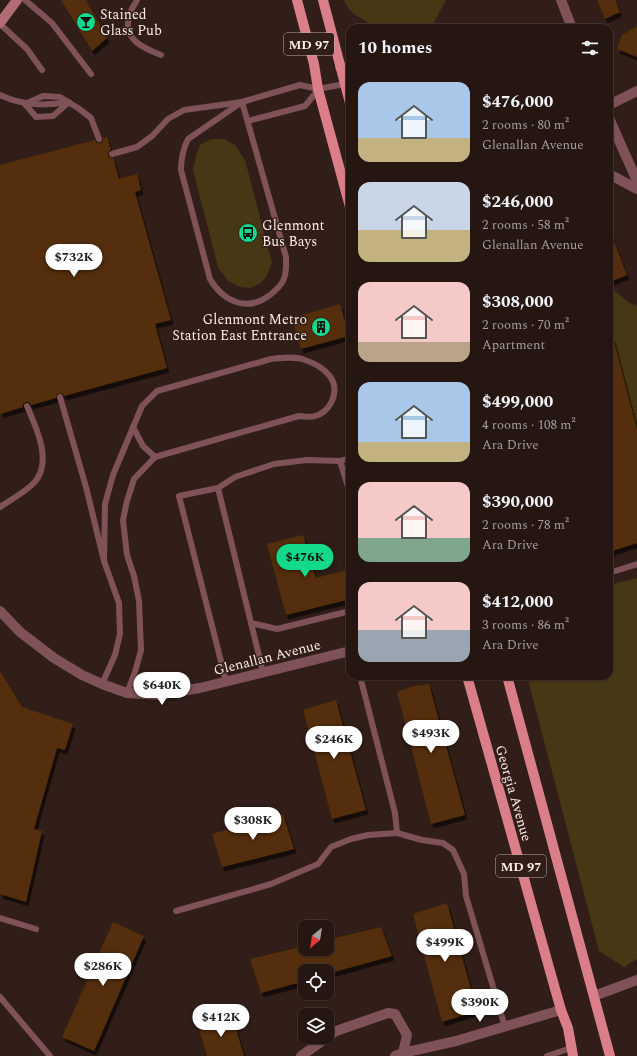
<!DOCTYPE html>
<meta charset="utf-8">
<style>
:root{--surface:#261612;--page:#2e1f1b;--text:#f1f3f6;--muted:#a49f9f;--line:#423532;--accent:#13d98a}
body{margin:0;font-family:Spectral,serif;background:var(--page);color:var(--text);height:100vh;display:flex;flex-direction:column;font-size:15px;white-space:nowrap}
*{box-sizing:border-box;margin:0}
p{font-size:13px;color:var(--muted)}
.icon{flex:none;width:22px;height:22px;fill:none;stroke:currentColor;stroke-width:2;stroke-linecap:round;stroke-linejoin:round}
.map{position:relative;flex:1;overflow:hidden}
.details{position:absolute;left:346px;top:24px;width:267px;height:656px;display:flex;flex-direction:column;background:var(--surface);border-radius:12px;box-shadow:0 1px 3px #0004,0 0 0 1px var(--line)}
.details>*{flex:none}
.needle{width:26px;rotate:210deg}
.fabs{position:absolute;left:298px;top:920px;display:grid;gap:8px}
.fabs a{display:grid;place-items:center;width:36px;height:36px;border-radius:8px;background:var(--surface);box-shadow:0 1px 3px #0004,0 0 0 1px var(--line);font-size:20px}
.price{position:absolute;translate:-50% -34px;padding:0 9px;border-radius:14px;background:#fff;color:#222;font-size:13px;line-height:26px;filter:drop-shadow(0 1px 2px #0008)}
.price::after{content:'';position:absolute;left:50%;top:24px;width:12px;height:9px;margin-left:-6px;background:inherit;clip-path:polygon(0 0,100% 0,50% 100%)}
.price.on{background:var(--accent);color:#111}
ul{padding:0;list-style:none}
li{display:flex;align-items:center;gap:12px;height:100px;padding:0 12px}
li span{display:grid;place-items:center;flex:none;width:112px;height:80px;border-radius:12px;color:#555}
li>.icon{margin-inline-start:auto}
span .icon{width:48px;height:48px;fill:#fffc;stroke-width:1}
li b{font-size:17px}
h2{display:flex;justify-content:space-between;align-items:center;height:48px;padding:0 12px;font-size:17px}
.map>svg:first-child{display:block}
.green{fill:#463715}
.building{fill:#542f07;filter:url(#shadow)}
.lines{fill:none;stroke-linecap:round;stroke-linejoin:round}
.service{stroke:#7f5257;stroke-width:6}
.minor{stroke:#7f5257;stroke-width:10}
.tertiary{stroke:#7f5257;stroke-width:10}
.secondary{stroke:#b26c73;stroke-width:10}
.primary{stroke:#da7f89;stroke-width:10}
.labels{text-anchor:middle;stroke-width:3;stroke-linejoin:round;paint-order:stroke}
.shield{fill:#321e18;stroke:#bfaeaa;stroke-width:1}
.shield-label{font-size:13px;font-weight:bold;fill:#fbece8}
.poi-label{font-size:14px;fill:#fbece8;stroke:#321e18;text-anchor:start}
.street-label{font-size:14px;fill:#fbece8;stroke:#321e18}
</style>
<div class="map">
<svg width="637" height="1056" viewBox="0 0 637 1056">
<defs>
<filter id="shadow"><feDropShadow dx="2.5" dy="4.5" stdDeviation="0" flood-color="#0009"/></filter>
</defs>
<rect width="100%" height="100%" fill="#321e18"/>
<g class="green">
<polygon points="344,0 446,0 431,28 377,28 354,14 346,5"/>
<polygon points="211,139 224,139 235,145 245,160 272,263 266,277 261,283 250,288 240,287 228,281 218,267 193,170 196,156 200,145"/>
<polygon points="609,286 628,302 637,306 637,430 609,327"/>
<polygon points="637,578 637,959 624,967 599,951 527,676 609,676 609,585"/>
</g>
<g class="building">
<polygon points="61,0 86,0 107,38 92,51"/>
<polygon points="597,0 615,0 620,12 605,19"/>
<polygon points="637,26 637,57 617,49 622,35"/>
<polygon points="107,137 111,150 109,151 108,155 109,157 113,158 119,179 137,174 141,190 135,192 171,320 155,324 167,368 64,396 63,394 59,393 57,394 56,398 31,405 29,402 26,402 23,404 23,407 0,414 0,165 95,140 96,143 100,143 103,142 103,138"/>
<polygon points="609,231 610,231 627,275 609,282"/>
<polygon points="340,304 349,336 301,349 292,318"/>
<polygon points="613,338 637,430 637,543 609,552 609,339"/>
<polygon points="303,535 316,578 350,569 350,599 286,615 267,544"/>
<polygon points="0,671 22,707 73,724 65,750 57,748 34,829 42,831 26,902 0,894"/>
<polygon points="429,684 465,815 431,824 397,692 413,686"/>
<polygon points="336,700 366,810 332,819 303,710"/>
<polygon points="283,814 294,849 222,867 212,834"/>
<polygon points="447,903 477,1011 442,1022 413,914"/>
<polygon points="113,922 144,936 94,1051 62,1037"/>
<polygon points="381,927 392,956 327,974 327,971 305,971 305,981 261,993 250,959 305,946 305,949 327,949 327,940"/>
<polygon points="232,1015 244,1056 207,1056 198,1025"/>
</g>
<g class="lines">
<g class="service">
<polyline points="25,0 52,23 91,74"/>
<path d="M137,0C135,4 131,9 130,14C121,39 143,48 161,55"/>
<polyline points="0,24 27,49 42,70"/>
<path d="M0,95C23,106 45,106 69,102"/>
<path d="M242,102L286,257C286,265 287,273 283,281C280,287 275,291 270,295C247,313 223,301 210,279L181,170C181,158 183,149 188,139Z"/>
<polyline points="25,104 43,96 60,97 78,108 91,118 99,139"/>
<polyline points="25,104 36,117 53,116 68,103"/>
<polyline points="248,121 305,106 318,90"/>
<polyline points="112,154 137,147 152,136 168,119 184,110 242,102 300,85 318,89 345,84"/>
<polyline points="60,397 86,487 104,561 119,603 120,634 115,655 102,684"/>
<polyline points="133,427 143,446 155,457"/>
<polyline points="350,458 340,461 350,493"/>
<polyline points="218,488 263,672"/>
<path d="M0,507C10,500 31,489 37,479C51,458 36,427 27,406"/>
<path d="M104,561L105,504L113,475L142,406L157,391L271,359C282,358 295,356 305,360C325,367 342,381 331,403C328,409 321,415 315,416C310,418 304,416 299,416L155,457L134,479L127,501L123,520L127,555L134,576L139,601L141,650L135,672L127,693"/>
<polyline points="609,573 637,564"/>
<polyline points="251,623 277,629 350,611"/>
<polyline points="360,676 395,813 397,833"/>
<polyline points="226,681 179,496 218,488 235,477 274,464 307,460 340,461"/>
<polyline points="176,911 271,884 318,864 331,847 351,839 368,835 397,833 422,840 443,843 453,850 464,874 466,896 505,1027"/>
<polyline points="0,918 36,929"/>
<polyline points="0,997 50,1056"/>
<polyline points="547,1056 571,1048"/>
</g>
<g class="minor">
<polyline points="561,0 572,28"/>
<polyline points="340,67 350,68"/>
<polyline points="609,105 637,91"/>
<polyline points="609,118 637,181"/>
<polyline points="609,174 637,189"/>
<polyline points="594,996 637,980"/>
<polyline points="301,1056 336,1031 388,1013 395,1014 407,1035 403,1053"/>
<polyline points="395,1056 403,1053 456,1041 561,1010"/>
</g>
<polyline class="tertiary" points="0,611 20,632 54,658 82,675 102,684 127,693 157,695 200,688 350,651"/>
<polyline class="secondary" points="0,23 17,0"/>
<g class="primary">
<polyline points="297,0 314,64 318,89 350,207"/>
<polyline points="323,0 350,103"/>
<polyline points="467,676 561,1010 568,1028 573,1056"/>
<polyline points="507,676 610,1056"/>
</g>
</g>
<defs>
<g id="bar-disc" transform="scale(1)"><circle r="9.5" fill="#13d98a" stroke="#321e18"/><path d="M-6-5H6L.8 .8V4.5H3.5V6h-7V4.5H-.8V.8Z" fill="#111"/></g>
<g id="bus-disc" transform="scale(1)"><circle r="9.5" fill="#13d98a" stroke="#321e18"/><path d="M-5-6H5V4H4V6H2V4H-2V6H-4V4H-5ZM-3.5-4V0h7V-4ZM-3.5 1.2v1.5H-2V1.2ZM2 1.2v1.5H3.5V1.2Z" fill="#111"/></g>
<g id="building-disc" transform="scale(1)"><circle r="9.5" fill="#13d98a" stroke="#321e18"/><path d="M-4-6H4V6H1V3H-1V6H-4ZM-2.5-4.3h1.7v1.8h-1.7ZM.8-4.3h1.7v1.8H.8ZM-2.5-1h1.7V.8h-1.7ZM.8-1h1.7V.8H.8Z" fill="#111"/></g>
</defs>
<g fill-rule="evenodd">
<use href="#bar-disc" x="86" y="22"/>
<use href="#bus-disc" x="248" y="233"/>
<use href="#building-disc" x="321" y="327"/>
</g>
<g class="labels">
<g class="shield">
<rect x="284" y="33" width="50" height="22" rx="3"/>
<rect x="496" y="855" width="50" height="22" rx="3"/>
</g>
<g class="shield-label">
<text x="309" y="49">MD 97</text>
<text x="521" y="871">MD 97</text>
</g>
<g class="poi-label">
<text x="100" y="19">Stained<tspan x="100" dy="16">Glass Pub</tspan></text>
<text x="262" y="230">Glenmont<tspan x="262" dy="16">Bus Bays</tspan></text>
<text x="307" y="324" text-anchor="end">Glenmont Metro<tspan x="307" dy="16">Station East Entrance</tspan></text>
</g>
<g class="street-label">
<text transform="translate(267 657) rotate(-14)" y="5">Glenallan Avenue</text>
<text transform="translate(514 793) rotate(74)" y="5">Georgia Avenue</text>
</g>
</g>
</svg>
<div class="fabs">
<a><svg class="needle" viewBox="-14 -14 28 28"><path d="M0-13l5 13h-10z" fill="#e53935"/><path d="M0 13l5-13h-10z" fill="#a49f9f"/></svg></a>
<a><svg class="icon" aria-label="locate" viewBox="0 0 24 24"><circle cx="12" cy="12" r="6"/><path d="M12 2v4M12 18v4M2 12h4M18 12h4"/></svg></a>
<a><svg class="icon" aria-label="layers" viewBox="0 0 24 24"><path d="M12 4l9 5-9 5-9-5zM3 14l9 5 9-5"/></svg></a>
</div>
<b class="price" style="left:74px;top:278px">$732K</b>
<b class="price on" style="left:305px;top:578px">$476K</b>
<b class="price" style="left:162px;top:706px">$640K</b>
<b class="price" style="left:431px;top:754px">$493K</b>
<b class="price" style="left:334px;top:760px">$246K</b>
<b class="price" style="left:253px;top:841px">$308K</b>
<b class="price" style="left:445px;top:963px">$499K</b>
<b class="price" style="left:103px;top:987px">$286K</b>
<b class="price" style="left:480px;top:1023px">$390K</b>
<b class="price" style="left:221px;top:1038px">$412K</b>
<section class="details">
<h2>10 homes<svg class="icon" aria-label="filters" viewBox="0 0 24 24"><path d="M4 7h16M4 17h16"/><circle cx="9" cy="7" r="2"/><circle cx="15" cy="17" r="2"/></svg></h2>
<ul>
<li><span style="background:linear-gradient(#a9c7e8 70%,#c2b280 0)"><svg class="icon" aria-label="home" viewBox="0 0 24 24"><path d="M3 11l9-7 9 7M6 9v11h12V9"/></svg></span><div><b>$476,000</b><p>2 rooms · 80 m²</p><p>Glenallan Avenue</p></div></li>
<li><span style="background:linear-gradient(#c9d6e8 60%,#c2b280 0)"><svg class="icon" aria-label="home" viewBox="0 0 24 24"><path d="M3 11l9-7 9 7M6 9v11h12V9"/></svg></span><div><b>$246,000</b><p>2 rooms · 58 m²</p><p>Glenallan Avenue</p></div></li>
<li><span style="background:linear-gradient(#f6c9c9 75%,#b9a48a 0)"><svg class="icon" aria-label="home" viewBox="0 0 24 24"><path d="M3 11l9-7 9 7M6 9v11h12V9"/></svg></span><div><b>$308,000</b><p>2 rooms · 70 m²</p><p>Apartment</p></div></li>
<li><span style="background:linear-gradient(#a9c7e8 75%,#c2b280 0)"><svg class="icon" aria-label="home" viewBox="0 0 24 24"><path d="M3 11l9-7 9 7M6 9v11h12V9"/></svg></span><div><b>$499,000</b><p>4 rooms · 108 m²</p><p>Ara Drive</p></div></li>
<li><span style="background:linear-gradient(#f6c9c9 70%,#7fa58c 0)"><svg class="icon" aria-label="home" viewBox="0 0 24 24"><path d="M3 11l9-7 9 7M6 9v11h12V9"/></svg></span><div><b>$390,000</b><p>2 rooms · 78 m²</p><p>Ara Drive</p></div></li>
<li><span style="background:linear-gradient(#f6c9c9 60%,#9aa5b1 0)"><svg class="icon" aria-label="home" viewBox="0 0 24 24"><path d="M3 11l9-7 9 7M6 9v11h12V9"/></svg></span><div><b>$412,000</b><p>3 rooms · 86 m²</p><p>Ara Drive</p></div></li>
</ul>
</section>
</div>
